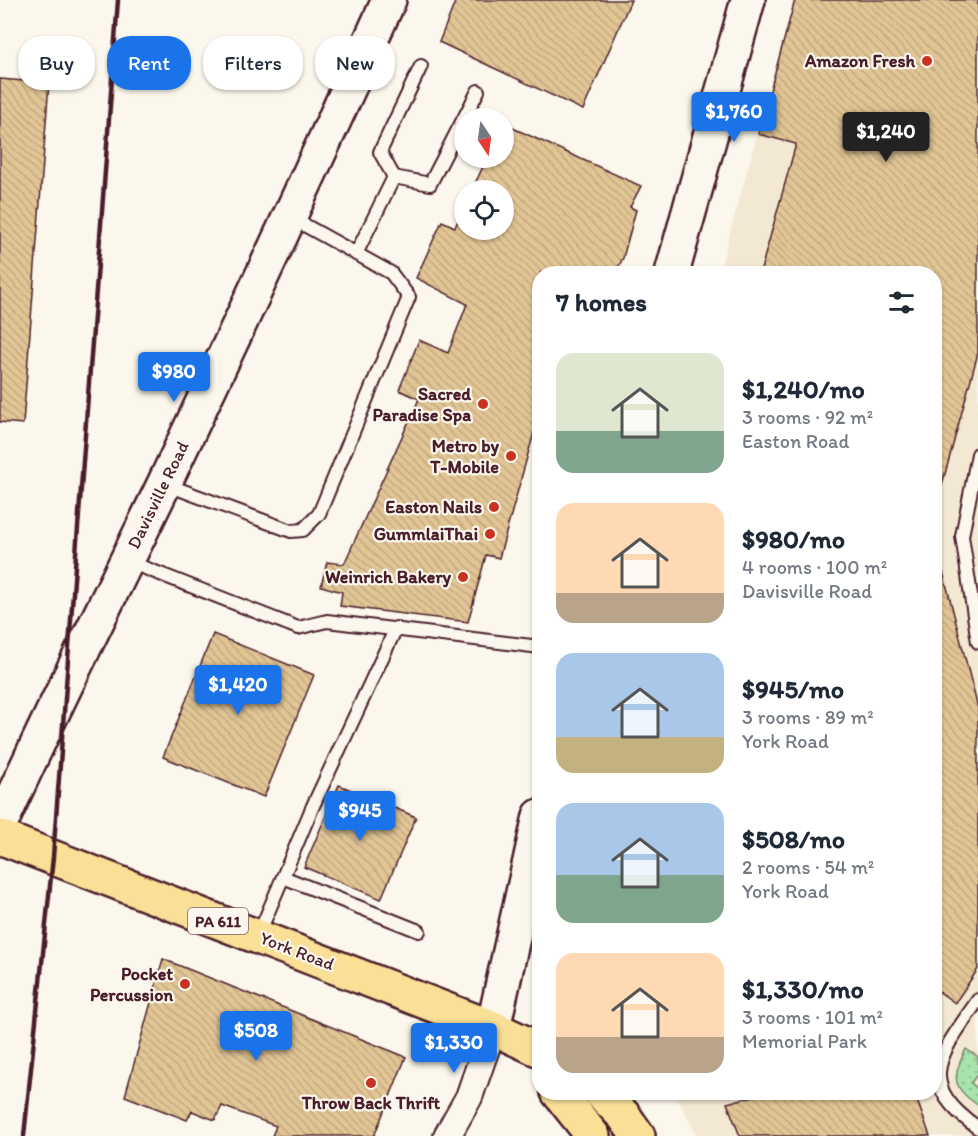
<!DOCTYPE html>
<meta charset="utf-8">
<style>
:root{--surface:#fff;--page:#f6f6f7;--text:#1f2937;--muted:#747a83;--accent:#1a73e8}
body{margin:0;font-family:Itim,sans-serif;background:var(--page);color:var(--text);height:100vh;display:flex;flex-direction:column;font-size:22px;white-space:nowrap}
*{box-sizing:border-box;margin:0}
p{font-size:20px;color:var(--muted)}
.icon{flex:none;width:33px;height:33px;fill:none;stroke:currentColor;stroke-width:2;stroke-linecap:round;stroke-linejoin:round}
.map{position:relative;flex:1;overflow:hidden}
.sheet{position:absolute;left:532px;top:266px;width:410px;height:834px;display:flex;flex-direction:column;background:var(--surface);border-radius:24px;box-shadow:0 2px 4px #0004}
.sheet>*{flex:none}
.hud{position:absolute;left:18px;top:36px;width:424px;height:54px;display:flex;gap:12px}
.needle{width:39px;rotate:167deg}
.controls{position:absolute;left:454px;top:108px;display:grid;gap:12px}
.controls a{display:grid;place-items:center;width:60px;height:60px;border-radius:50%;background:var(--surface);box-shadow:0 2px 4px #0004;font-size:30px}
.price{position:absolute;translate:-50% -51px;padding:0 14px;border-radius:6px;background:var(--accent);color:#fff;font-size:20px;line-height:39px;filter:drop-shadow(0 2px 3px #0008)}
.price::after{content:'';position:absolute;left:50%;top:36px;width:18px;height:14px;margin-left:-9px;background:inherit;clip-path:polygon(0 0,100% 0,50% 100%)}
.price.current{background:#222;color:#fff}
ul{padding:0;list-style:none}
li{display:flex;align-items:center;gap:18px;height:150px;padding:0 24px}
li span{display:grid;place-items:center;flex:none;width:168px;height:120px;border-radius:18px;color:#555}
li>.icon{margin-inline-start:auto}
span .icon{width:72px;height:72px;fill:#fffc;stroke-width:1}
li b{font-size:26px}
h2{display:flex;justify-content:space-between;align-items:center;height:72px;padding:0 24px;font-size:26px}
.tag{padding:0 21px;border-radius:24px;background:var(--surface);box-shadow:0 2px 4px #0004;font-size:21px;line-height:54px}
.tag.current{background:var(--accent);color:#fff}
.map>svg:first-child{display:block}
.built{fill:#f3e8d2}
.garden{fill:url(#garden-dots);stroke:#78826c;stroke-width:1.5}
.building{fill:url(#building-back-hatch);stroke:#4a1f2b;stroke-width:1.5}
.lines{fill:none;stroke-linecap:round;stroke-linejoin:round}
.lane-casing{stroke:#4a1f2b;stroke-width:16}
.street-casing{stroke:#4a1f2b;stroke-width:30}
.secondary-casing{stroke:#4a1f2b;stroke-width:38}
.highway-casing{stroke:#4a1f2b;stroke-width:38}
.lane{stroke:#fbf7ec;stroke-width:12}
.street{stroke:#fbf7ec;stroke-width:26}
.secondary{stroke:#fbf7ec;stroke-width:33}
.highway{stroke:#fadf96;stroke-width:33}
.rail{stroke:#4a1f2b;stroke-width:4.5}
.poi-dot{fill:#c8321e;stroke:#fbf7ec;stroke-width:2}
.labels{text-anchor:middle;stroke-width:4.5;stroke-linejoin:round;paint-order:stroke}
.shield{fill:#fbf7ec;stroke:#7f6065;stroke-width:1.5}
.shield-label{font-size:16px;font-weight:bold;fill:#4a1f2b}
.poi-label{font-size:18px;font-weight:bold;fill:#4a1f2b;stroke:#fbf7ec;text-anchor:end}
.street-label{font-size:18px;fill:#4a1f2b;stroke:#fbf7ec}
</style>
<div class="map">
<svg width="978" height="1136" viewBox="0 0 978 1136">
<defs>
<pattern id="garden-dots" width="8" height="8" patternUnits="userSpaceOnUse" patternTransform="scale(1.5)"><rect width="8" height="8" fill="#a6e4ac"/><path d="M2 2h.1M6 6h.1" fill="none" stroke="#90c394" stroke-width="1.8" stroke-linecap="round"/></pattern>
<pattern id="building-back-hatch" width="6" height="6" patternUnits="userSpaceOnUse" patternTransform="scale(1.5)"><rect width="6" height="6" fill="#e1c595"/><path d="M-1 5l2 2M0 0l6 6M5-1l2 2" fill="none" stroke="#c3a981"/></pattern>
</defs>
<rect width="100%" height="100%" fill="#fbf7ec"/>
<filter id="ink" filterUnits="userSpaceOnUse"><feTurbulence type="fractalNoise" baseFrequency=".0167" numOctaves="2"/><feDisplacementMap in="SourceGraphic" scale="12" xChannelSelector="R" yChannelSelector="G"/><feConvolveMatrix kernelMatrix="1 2 1 2 8 2 1 2 1" color-interpolation-filters="sRGB"/></filter>
<g filter="url(#ink)">
<polygon class="built" points="794,0 978,0 978,1136 697,1136 683,1109 671,1092 934,1092 934,273 719,273"/>
<path class="garden" d="M966,1049L978,1057V1073L971,1083L978,1089V1105C951,1088 952,1076 966,1049Z"/>
<g class="building">
<polygon points="456,0 631,0 583,110 439,42"/>
<polygon points="795,0 978,0 978,353 942,485 934,484 934,273 760,273 796,144 758,134"/>
<polygon points="0,79 49,83 23,424 0,422"/>
<polygon points="504,124 641,186 630,207 636,210 623,258 615,273 540,273 540,411 499,558 486,555 468,622 340,606 342,592 321,586 327,562 344,564 419,399 399,390 419,340 448,353 467,304 416,278 442,221 455,227 465,206 465,230 504,230 504,190 472,190 487,158 504,158"/>
<polygon points="943,572 978,708 978,969 955,1003 934,988 934,573"/>
<polygon points="213,634 314,675 264,797 163,757"/>
<polygon points="339,785 416,817 381,899 304,867"/>
<polygon points="163,959 406,1057 374,1136 272,1136 276,1126 222,1106 215,1120 192,1111 187,1120 125,1096"/>
<polygon points="769,1092 914,1092 930,1136 740,1136 727,1103"/>
</g>
<g class="lines">
<g class="lane-casing">
<g id="lane">
<polyline points="394,177 380,152 421,66"/>
<polyline points="356,254 394,177 430,184 478,91"/>
<polyline points="978,454 962,536 978,642"/>
<polyline points="165,484 291,531 303,530 319,514 409,297 391,273 290,217"/>
<polyline points="127,561 298,628 327,621 540,647"/>
<polyline points="283,877 419,931"/>
<polyline points="258,936 312,808 396,628"/>
<path d="M978,1000C942,1053 912,1082 978,1128"/>
</g>
</g>
<g class="street-casing">
<polyline id="street" points="447,1136 469,1097 493,1028"/>
</g>
<g class="secondary-casing">
<g id="secondary">
<polyline points="672,273 748,0"/>
<path d="M0,825C52,709 110,597 165,482C241,322 316,161 389,0"/>
<polyline points="493,1028 540,816"/>
</g>
</g>
<g class="highway-casing">
<g id="highway">
<polyline points="0,837 493,1028 540,1050"/>
<polyline points="558,1092 593,1136"/>
<polyline points="600,1092 624,1116 638,1136"/>
</g>
</g>
<use href="#lane" class="lane"/>
<use href="#street" class="street"/>
<use href="#secondary" class="secondary"/>
<use href="#highway" class="highway"/>
<polyline class="rail" points="24,1136 53,857 118,0"/>
</g>
</g>
<g class="poi-dot">
<circle cx="927" cy="61" r="6"/>
<circle cx="483" cy="404" r="6"/>
<circle cx="511" cy="456" r="6"/>
<circle cx="494" cy="507" r="6"/>
<circle cx="490" cy="534" r="6"/>
<circle cx="463" cy="577" r="6"/>
<circle cx="185" cy="984" r="6"/>
<circle cx="371" cy="1083" r="6"/>
</g>
<g class="labels">
<rect class="shield" x="188" y="908" width="60" height="26" rx="4.5"/>
<g class="shield-label">
<text x="218" y="927">PA 611</text>
</g>
<g class="poi-label">
<text x="915" y="67">Amazon Fresh</text>
<text x="471" y="400">Sacred<tspan x="471" dy="21">Paradise Spa</tspan></text>
<text x="499" y="452">Metro by<tspan x="499" dy="21">T-Mobile</tspan></text>
<text x="482" y="513">Easton Nails</text>
<text x="478" y="540">GummlaiThai</text>
<text x="451" y="583">Weinrich Bakery</text>
<text x="173" y="980">Pocket<tspan x="173" dy="21">Percussion</tspan></text>
<text x="371" y="1109" text-anchor="middle">Throw Back Thrift</text>
</g>
<g class="street-label">
<text transform="translate(158 495) rotate(-64)" y="6">Davisville Road</text>
<text transform="translate(297 951) rotate(21)" y="6">York Road</text>
</g>
</g>
</svg>
<div class="controls">
<a><svg class="needle" viewBox="-14 -14 28 28"><path d="M0-13l5 13h-10z" fill="#e53935"/><path d="M0 13l5-13h-10z" fill="#747a83"/></svg></a>
<a><svg class="icon" aria-label="locate" viewBox="0 0 24 24"><circle cx="12" cy="12" r="6"/><path d="M12 2v4M12 18v4M2 12h4M18 12h4"/></svg></a>
</div>
<b class="price" style="left:734px;top:143px">$1,760</b>
<b class="price current" style="left:886px;top:163px">$1,240</b>
<b class="price" style="left:174px;top:403px">$980</b>
<b class="price" style="left:238px;top:716px">$1,420</b>
<b class="price" style="left:360px;top:842px">$945</b>
<b class="price" style="left:256px;top:1062px">$508</b>
<b class="price" style="left:454px;top:1074px">$1,330</b>
<div class="hud">
<a class="tag">Buy</a>
<a class="tag current">Rent</a>
<a class="tag">Filters</a>
<a class="tag">New</a>
</div>
<section class="sheet">
<h2>7 homes<svg class="icon" aria-label="filters" viewBox="0 0 24 24"><path d="M4 7h16M4 17h16"/><circle cx="9" cy="7" r="2"/><circle cx="15" cy="17" r="2"/></svg></h2>
<ul>
<li><span style="background:linear-gradient(#dfe7d0 65%,#7fa58c 0)"><svg class="icon" aria-label="home" viewBox="0 0 24 24"><path d="M3 11l9-7 9 7M6 9v11h12V9"/></svg></span><div><b>$1,240/mo</b><p>3 rooms · 92 m²</p><p>Easton Road</p></div></li>
<li><span style="background:linear-gradient(#ffd9b3 75%,#b9a48a 0)"><svg class="icon" aria-label="home" viewBox="0 0 24 24"><path d="M3 11l9-7 9 7M6 9v11h12V9"/></svg></span><div><b>$980/mo</b><p>4 rooms · 100 m²</p><p>Davisville Road</p></div></li>
<li><span style="background:linear-gradient(#a9c7e8 70%,#c2b280 0)"><svg class="icon" aria-label="home" viewBox="0 0 24 24"><path d="M3 11l9-7 9 7M6 9v11h12V9"/></svg></span><div><b>$945/mo</b><p>3 rooms · 89 m²</p><p>York Road</p></div></li>
<li><span style="background:linear-gradient(#a9c7e8 60%,#7fa58c 0)"><svg class="icon" aria-label="home" viewBox="0 0 24 24"><path d="M3 11l9-7 9 7M6 9v11h12V9"/></svg></span><div><b>$508/mo</b><p>2 rooms · 54 m²</p><p>York Road</p></div></li>
<li><span style="background:linear-gradient(#ffd9b3 70%,#b9a48a 0)"><svg class="icon" aria-label="home" viewBox="0 0 24 24"><path d="M3 11l9-7 9 7M6 9v11h12V9"/></svg></span><div><b>$1,330/mo</b><p>3 rooms · 101 m²</p><p>Memorial Park</p></div></li>
</ul>
</section>
</div>
